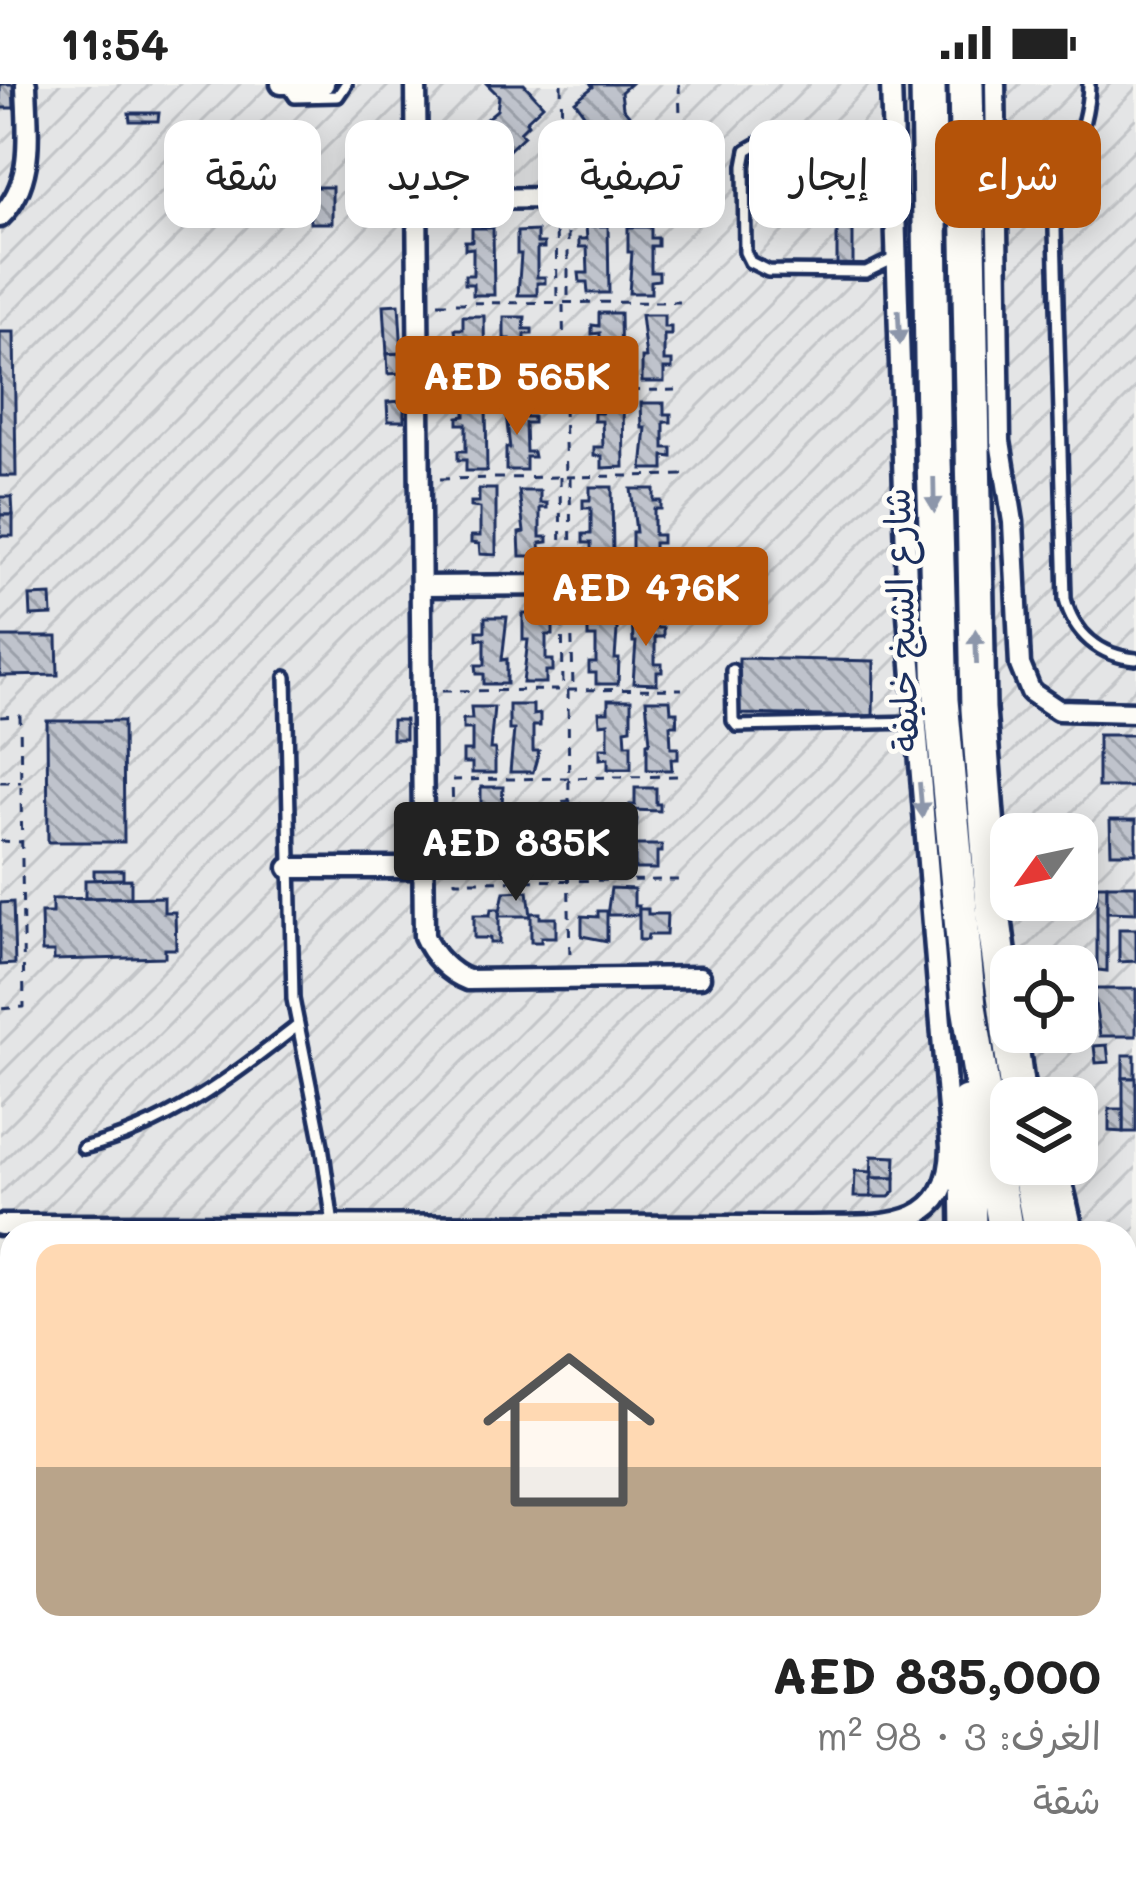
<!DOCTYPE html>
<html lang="ar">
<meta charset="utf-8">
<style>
:root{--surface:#fff;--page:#f2f2f2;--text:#222;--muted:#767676;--line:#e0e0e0;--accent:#b45309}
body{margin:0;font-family:Mali,"Playpen Sans Arabic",sans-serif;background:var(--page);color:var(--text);direction:rtl;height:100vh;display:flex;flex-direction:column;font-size:45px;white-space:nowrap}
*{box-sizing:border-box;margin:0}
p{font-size:39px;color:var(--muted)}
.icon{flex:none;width:66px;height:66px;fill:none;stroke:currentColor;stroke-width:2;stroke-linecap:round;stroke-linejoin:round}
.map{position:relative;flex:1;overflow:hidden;direction:ltr}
.side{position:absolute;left:0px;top:1137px;width:1137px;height:663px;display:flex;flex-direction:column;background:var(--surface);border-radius:36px 36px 0 0;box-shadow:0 6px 30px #0003;direction:rtl}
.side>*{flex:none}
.top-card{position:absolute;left:36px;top:36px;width:1065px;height:108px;direction:rtl;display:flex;gap:24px}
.needle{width:78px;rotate:237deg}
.buttons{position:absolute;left:990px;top:729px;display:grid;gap:24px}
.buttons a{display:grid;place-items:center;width:108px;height:108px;border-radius:24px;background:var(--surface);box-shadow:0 6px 30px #0003;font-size:60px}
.price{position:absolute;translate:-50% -102px;padding:0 27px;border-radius:12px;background:var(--accent);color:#fff;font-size:39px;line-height:78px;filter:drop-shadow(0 3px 6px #0008)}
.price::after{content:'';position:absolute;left:50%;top:72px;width:36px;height:27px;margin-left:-18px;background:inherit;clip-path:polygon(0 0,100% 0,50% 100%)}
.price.current{background:#222;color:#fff}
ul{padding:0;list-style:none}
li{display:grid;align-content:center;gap:24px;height:636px;padding:0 36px}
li+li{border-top:3px solid var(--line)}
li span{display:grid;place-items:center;height:372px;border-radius:24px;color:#555}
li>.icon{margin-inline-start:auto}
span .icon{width:216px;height:216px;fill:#fffc;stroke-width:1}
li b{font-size:51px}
.chip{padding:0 42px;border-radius:24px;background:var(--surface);box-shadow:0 6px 30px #0003;font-size:42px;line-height:108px}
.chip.current{background:var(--accent);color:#fff}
.status{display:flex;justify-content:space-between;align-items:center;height:84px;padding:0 60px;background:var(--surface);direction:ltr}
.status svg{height:33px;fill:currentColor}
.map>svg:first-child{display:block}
.industrial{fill:url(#industrial-furrows);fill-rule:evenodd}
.building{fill:url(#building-back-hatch);stroke:#1b2f5e;stroke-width:3}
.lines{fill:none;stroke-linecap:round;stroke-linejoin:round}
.lane-casing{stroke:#1b2f5e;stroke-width:18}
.street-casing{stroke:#1b2f5e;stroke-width:27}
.highway-casing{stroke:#1b2f5e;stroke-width:42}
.path{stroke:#1b2f5e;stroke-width:3;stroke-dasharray:9 9;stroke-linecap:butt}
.lane{stroke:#fdfcf7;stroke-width:9}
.street{stroke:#fdfcf7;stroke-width:18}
.highway{stroke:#fdfcf7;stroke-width:33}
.oneway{fill:#8c96aa}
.labels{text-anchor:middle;stroke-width:10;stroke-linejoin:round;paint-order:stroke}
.street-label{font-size:36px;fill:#1b2f5e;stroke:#fdfcf7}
</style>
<div class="status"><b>11:54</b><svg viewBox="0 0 49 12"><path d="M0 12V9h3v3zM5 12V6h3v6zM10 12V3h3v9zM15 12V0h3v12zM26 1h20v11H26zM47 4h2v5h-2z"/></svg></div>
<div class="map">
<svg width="1136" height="1798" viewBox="0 0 1136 1798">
<defs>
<pattern id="industrial-furrows" width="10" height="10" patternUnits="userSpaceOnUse" patternTransform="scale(3)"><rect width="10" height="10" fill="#e4e5e6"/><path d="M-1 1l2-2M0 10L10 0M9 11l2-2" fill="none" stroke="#c3c5c8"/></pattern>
<pattern id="building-back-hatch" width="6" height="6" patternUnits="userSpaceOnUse" patternTransform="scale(3)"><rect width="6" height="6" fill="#bfc3cc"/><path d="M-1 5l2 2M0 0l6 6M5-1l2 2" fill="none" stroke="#9a9fa9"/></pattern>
</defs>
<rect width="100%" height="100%" fill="#f4f4f1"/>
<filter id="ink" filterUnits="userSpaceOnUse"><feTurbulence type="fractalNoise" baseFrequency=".00833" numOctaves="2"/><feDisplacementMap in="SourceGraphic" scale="24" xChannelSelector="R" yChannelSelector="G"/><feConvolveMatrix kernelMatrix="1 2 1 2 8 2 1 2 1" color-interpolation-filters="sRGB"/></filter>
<g filter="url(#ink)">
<path class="industrial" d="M0,0H1136V1798H791L700,1792L504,1798H0ZM1011,750H1077V816H1011ZM1011,882H1077V948H1011ZM1011,1014H1077V1080H1011ZM12,1149H1125V1788H12Z"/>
<g class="building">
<polygon points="0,0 13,0 14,24 0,24"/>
<polygon points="487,0 524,0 543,21 526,37 528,40 520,48 524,52 509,66 506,63 498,70 495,67 479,82 469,71 485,57 474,45 497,26 499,12"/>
<polygon points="591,0 630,0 621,8 623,24 642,47 635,53 650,71 639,80 626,64 620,69 614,61 609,65 575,17 593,3"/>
<polygon points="129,29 159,29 158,37 130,37"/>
<polygon points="649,42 670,67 656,79 635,53"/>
<polygon points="474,45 485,57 460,80 449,69"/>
<polygon points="776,58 853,59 853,95 776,94"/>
<rect x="837" y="95" width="16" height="90"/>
<rect x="310" y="103" width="22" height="36"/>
<rect x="390" y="113" width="12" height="18"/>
<polygon points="586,142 608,142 609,209 588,209 587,198 580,198 579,189 588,189 587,163 579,163 579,155 587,155"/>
<polygon points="628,143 651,143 651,154 658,154 658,162 651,162 651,188 659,188 659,196 651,197 651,209 629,209 632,168 628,168"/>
<polygon points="472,144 493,144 494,211 473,211 473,200 465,200 465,191 473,191 473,164 465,165 465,157 472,157"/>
<polygon points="537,147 537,159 544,159 544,164 537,164 537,193 545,193 545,199 537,199 537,211 518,211 521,170 517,170 517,148"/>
<polygon points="399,220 402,269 387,270 384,221"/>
<polygon points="599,229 620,229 621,296 600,296 600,285 592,285 592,276 600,276 600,249 592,250 592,241 599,242"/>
<polygon points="641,231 664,231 664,243 671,243 671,251 664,251 664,277 672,277 672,285 664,285 664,298 642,298 642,274 646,274"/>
<polygon points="463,232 484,232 485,299 464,299 463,288 456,288 456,279 464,279 463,253 456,253 455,245 463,245"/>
<polygon points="504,233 525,233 524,245 532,245 532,250 525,250 525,279 533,279 528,298 505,298 510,255 504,255"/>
<polygon points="0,248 14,248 16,392 0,392"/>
<polygon points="402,269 403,289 388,290 387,270"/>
<polygon points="623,316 624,383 602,384 602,372 594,372 594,363 603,363 602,337 594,337 594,329 602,329 601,317"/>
<polygon points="404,317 404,337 388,337 387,318"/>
<polygon points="641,319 664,319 664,330 671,330 671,338 664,338 664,364 672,364 672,373 664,372 664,385 642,385 646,344 642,344"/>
<polygon points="465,320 486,320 487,387 466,387 466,376 458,376 458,367 466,367 466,340 458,340 458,333 465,332"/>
<polygon points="505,322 525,322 526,333 533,333 533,339 525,339 526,368 533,368 534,373 526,373 526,386 506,386 506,364 510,364"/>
<polygon points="590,403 612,403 613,470 591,470 591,459 583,459 583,450 591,450 591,424 583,424 583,416 590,416"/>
<polygon points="479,405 496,405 496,471 480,470 479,460 471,459 471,452 480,452 480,424 471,423 471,418 479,418"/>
<polygon points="631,405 654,405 654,417 661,417 661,425 654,425 654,451 662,451 662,459 654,459 654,472 632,472 632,448 636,448"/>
<polygon points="519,407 540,407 540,419 547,419 547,424 540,424 540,453 548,453 548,458 540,459 541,472 520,472 519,449 524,448"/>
<polygon points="0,413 12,413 13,431 0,431"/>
<rect x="0" y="431" width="13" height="21"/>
<polygon points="51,511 52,531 31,532 30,512"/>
<polygon points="523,530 546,530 546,539 553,539 553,551 546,551 546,576 553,576 553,587 546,587 546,599 523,599 528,556 523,556"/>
<polygon points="632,531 656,531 656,544 663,544 663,553 655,553 655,580 662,580 662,588 657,588 657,600 633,599 636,558 633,558"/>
<polygon points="597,532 618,532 615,575 619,575 618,600 596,600 596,589 589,589 589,579 596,579 596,553 588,553 588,544 597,544"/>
<polygon points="485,533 507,533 502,576 507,575 507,600 484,600 484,590 477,590 476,581 485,581 485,555 477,555 477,547 485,547"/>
<polygon points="0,553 57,553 58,591 0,592"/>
<polygon points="739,574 874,577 873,633 738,630"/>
<polygon points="608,616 631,616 631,644 625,645 626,660 631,660 631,685 608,685 608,674 600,675 600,664 608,664 608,639 600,640 599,628 608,628"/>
<polygon points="646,616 670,616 671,628 677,628 677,641 670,641 671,664 678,664 678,675 671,675 672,686 647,686 647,659 650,658"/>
<polygon points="509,621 533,621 533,631 540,630 540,642 533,642 533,667 539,667 533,688 510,688 514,646 509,646"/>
<polygon points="471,623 494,623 490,665 495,665 495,689 472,689 472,679 463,679 463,667 472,667 472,645 463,645 463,635 472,635"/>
<rect x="392" y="636" width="13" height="19"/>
<polygon points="47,637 123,637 124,758 48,758"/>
<rect x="1098" y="651" width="38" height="52"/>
<polygon points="481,703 503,703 502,722 507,722 507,730 476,729 476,722 481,723"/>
<polygon points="635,704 656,704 656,720 660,720 660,727 630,726 630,721 635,721"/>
<polygon points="630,726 634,727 637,735 634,761 627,761 627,755 609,755 609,731 630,731"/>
<polygon points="502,730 528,734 528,760 508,759 508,765 502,765"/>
<polygon points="1110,736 1136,736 1136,769 1111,769"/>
<polygon points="627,761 662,761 662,768 657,768 657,785 635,785 635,767 627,766"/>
<polygon points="476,764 508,765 508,771 502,771 502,788 483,787 483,771 476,771"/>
<polygon points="94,786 123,786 123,795 94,796"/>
<polygon points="131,795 131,813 85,814 85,796"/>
<polygon points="1097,801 1107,801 1107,887 1097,886"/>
<polygon points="1107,801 1136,801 1136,829 1107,828"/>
<polygon points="611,804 634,805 634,822 639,822 639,831 607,831"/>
<polygon points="528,807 531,832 499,832 504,808"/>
<polygon points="164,813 164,828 175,828 176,865 165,865 165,873 54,876 54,868 42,868 41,829 52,829 52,815"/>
<polygon points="13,818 15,880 0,881 0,819"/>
<polygon points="491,825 499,825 499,859 490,859 490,854 474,854 474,831 490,831"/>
<polygon points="639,825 648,825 648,830 667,830 666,851 648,851 647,856 639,856"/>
<polygon points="598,827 607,827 607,857 582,852 582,832 598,833"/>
<polygon points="531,829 540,829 540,834 556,834 556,853 541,853 541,858 531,858"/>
<polygon points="1119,845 1136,845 1136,877 1119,878"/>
<polygon points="1093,905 1136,905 1136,952 1100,952"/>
<polygon points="1107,961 1109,978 1096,979 1094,962"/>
<rect x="1123" y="971" width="12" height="23"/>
<rect x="1123" y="994" width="13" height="54"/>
<polygon points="1109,1025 1123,1025 1123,1048 1109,1047"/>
<polygon points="872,1072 896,1073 895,1094 871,1094"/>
<polygon points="855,1087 872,1088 871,1113 854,1113"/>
<polygon points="871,1094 895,1094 895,1108 889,1113 871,1113"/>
<polygon points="8,1189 12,1189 12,1397 0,1396 0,1198 7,1198"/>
<polygon points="0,1489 12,1489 12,1547 0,1546"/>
<polygon points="0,1728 12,1728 12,1779 0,1780"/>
</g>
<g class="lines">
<g class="lane-casing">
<g id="lane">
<path d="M1089,0C1088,49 1060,94 1055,146L1065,515C1074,550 1100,572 1136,575"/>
<polyline points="287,1 295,13 338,12 346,0"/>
<polyline points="848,56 768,54 747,66 744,82 745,168 750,178 768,187 866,188 895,174"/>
<polyline points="732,586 733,637 737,642 916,638"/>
<polyline points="286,593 293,915 322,1061 333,1141"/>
<path d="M83,1064C168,1043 229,995 296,943"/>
<polyline points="0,1563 12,1563"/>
</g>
</g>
<g class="street-casing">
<g id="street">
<polyline points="281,0 324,0"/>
<path d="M416,0L424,852C432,871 449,889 468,896L700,893"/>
<polyline points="995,0 1000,357 1013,438 1020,581 1031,608 1058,626 1136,628"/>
<polyline points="417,116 690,112"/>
<path d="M0,133C36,97 27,48 26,0"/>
<polyline points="422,502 696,500"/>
<polyline points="289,784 423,784"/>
<path d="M0,1141L806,1142C873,1140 950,1154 951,1063L908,531L891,0"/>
<polyline points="0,1468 12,1468"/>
<polyline points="81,1798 223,1788"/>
</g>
</g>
<g class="highway-casing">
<g id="highway">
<polyline points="928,0 933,341 941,616 969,922 1006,1149"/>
<polyline points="966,0 978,625 994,837 1018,1014"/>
<polyline points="967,1019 969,1149"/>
<polyline points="1028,1080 1041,1149"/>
<polyline points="1050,1080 1066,1149"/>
<polyline points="1125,1383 1136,1403"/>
<polyline points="1125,1596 1136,1664"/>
<polyline points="834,1788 862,1798"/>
<polyline points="1118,1788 1119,1798"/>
<polyline points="428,1798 530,1796 576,1788"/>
</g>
</g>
<g class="path">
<polyline points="561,0 563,94"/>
<polyline points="679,0 682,94"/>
<polyline points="556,131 557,217"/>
<polyline points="568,131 568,217"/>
<polyline points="438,219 680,218"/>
<polyline points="563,221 564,294"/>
<circle cx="564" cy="307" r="12"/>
<polyline points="577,307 681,306"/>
<polyline points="439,308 551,306"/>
<polyline points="564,323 566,391"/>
<polyline points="560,393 561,484"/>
<polyline points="570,393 571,484"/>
<polyline points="440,395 683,391"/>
<polyline points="562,518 563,604"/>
<polyline points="571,518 573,604"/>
<polyline points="568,606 569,717"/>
<polyline points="442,607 682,605"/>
<polyline points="0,633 20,632 24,923 0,925"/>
<polyline points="677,692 452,696 455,797 680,796"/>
<polyline points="0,698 21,698"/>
<circle cx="568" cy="745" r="28"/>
<polyline points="0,757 22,758"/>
<polyline points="568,771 570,876"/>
</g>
<use href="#lane" class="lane"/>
<use href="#street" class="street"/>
<use href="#highway" class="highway"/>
</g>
<defs><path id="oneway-solid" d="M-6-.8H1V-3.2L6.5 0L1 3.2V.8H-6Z" transform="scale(3)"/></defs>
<g class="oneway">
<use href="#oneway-solid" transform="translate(899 243) rotate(87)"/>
<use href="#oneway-solid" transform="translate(934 411) rotate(89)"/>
<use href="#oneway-solid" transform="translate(976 563) rotate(-92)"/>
<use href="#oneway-solid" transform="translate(921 716) rotate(85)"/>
</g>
</g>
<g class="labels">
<g class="street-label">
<text transform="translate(901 536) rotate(-92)" y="13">شارع الشيخ خليفة</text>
</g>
</g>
</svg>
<div class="buttons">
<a><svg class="needle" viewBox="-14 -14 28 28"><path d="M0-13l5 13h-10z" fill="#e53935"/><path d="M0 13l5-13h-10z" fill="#767676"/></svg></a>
<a><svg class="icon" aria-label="locate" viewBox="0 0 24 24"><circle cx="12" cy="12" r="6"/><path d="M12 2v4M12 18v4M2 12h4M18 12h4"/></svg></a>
<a><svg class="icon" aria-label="layers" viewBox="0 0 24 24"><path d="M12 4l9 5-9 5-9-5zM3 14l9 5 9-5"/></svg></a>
</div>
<b class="price" style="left:517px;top:354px">AED 565K</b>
<b class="price" style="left:646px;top:565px">AED 476K</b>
<b class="price current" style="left:516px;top:820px">AED 835K</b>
<div class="top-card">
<a class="chip current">شراء</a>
<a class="chip">إيجار</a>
<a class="chip">تصفية</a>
<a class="chip">جديد</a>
<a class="chip">شقة</a>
</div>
<section class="side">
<ul>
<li><span style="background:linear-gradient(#ffd9b3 60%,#b9a48a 0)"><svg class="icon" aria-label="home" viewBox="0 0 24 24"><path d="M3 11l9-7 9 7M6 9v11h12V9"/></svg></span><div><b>AED 835,000</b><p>الغرف: 3 · 98 m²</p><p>شقة</p></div></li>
</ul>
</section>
</div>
